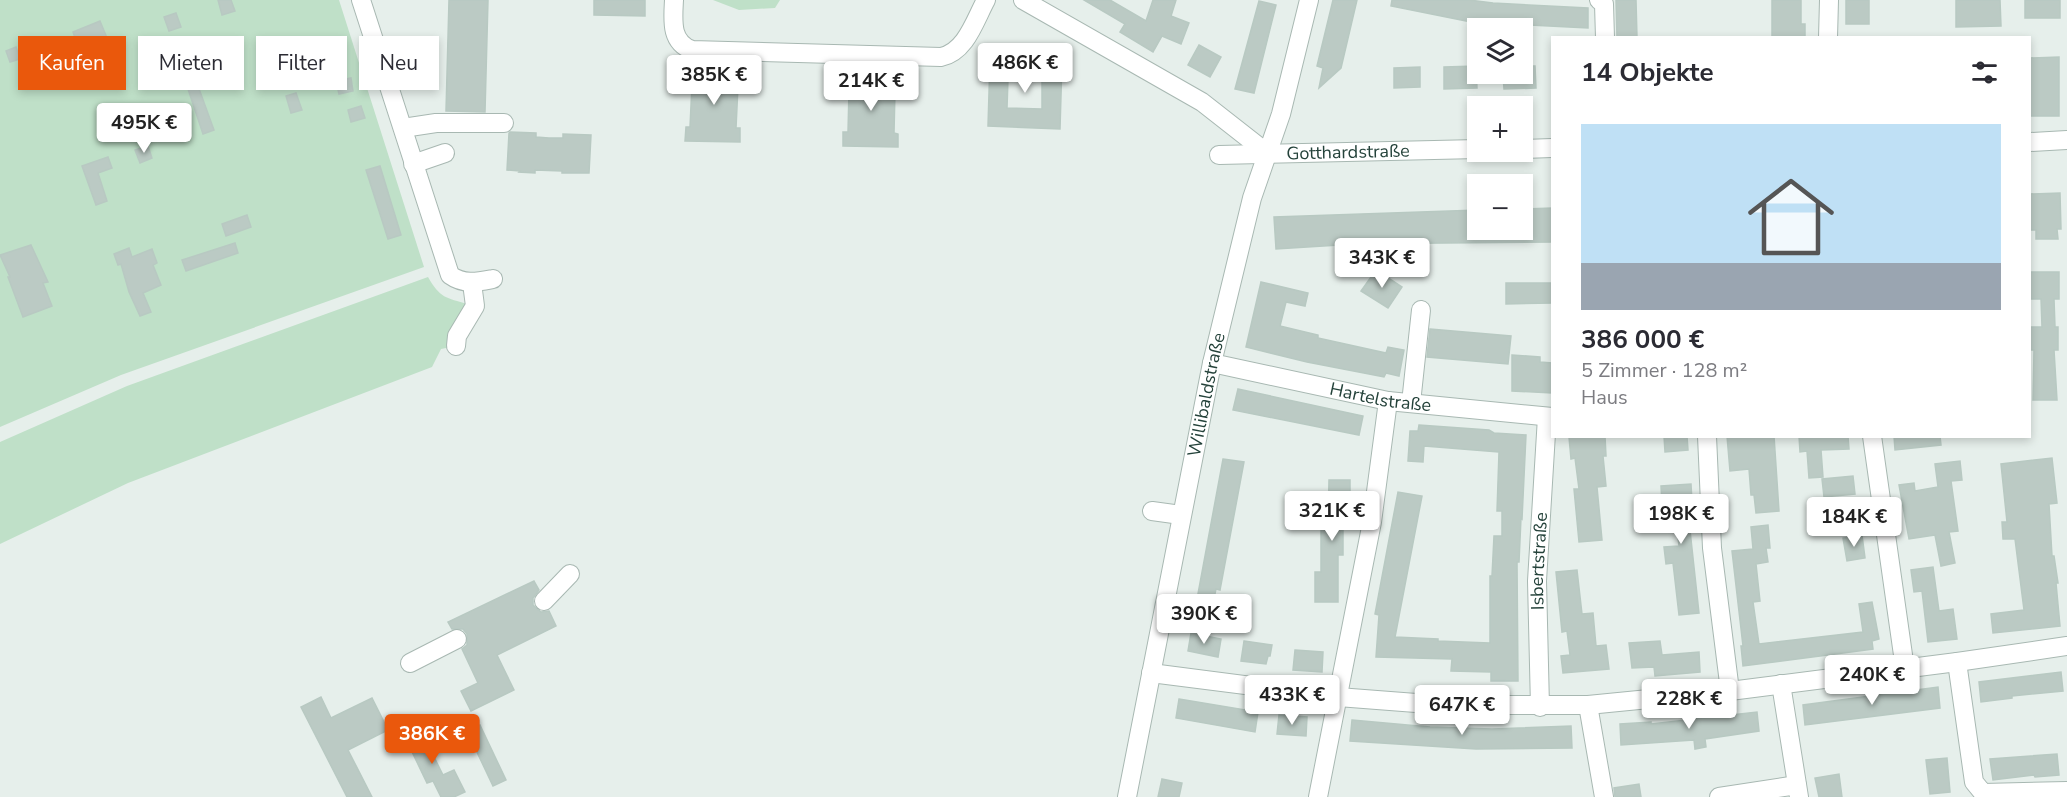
<!DOCTYPE html>
<html lang="de">
<meta charset="utf-8">
<style>
:root{--surface:#fff;--page:#f7f7f7;--text:#2b2b33;--muted:#7c7c81;--accent:#ea580c}
body{margin:0;font-family:"Nunito Sans",sans-serif;background:var(--page);color:var(--text);height:100vh;display:flex;flex-direction:column;font-size:22px;white-space:nowrap}
*{box-sizing:border-box;margin:0}
p{font-size:20px;color:var(--muted)}
.icon{flex:none;width:33px;height:33px;fill:none;stroke:currentColor;stroke-width:2;stroke-linecap:round;stroke-linejoin:round}
.map{position:relative;flex:1;overflow:hidden}
.drawer{position:absolute;left:1551px;top:36px;width:480px;height:402px;display:flex;flex-direction:column;background:var(--surface);border-radius:0px;box-shadow:0 3px 9px #0003}
.drawer>*{flex:none}
.top-card{position:absolute;left:18px;top:36px;width:570px;height:54px;display:flex;gap:12px}
.buttons{position:absolute;left:1467px;top:18px;display:grid;gap:12px}
.buttons a{display:grid;place-items:center;width:66px;height:66px;border-radius:0px;background:var(--surface);box-shadow:0 3px 9px #0003;font-size:30px}
.price{position:absolute;translate:-50% -51px;padding:0 14px;border-radius:6px;background:#fff;color:#222;font-size:20px;line-height:39px;filter:drop-shadow(0 2px 3px #0008)}
.price::after{content:'';position:absolute;left:50%;top:36px;width:18px;height:14px;margin-left:-9px;background:inherit;clip-path:polygon(0 0,100% 0,50% 100%)}
.price.active{background:var(--accent);color:#fff}
ul{padding:0;list-style:none}
li{display:grid;align-content:center;gap:12px;height:318px;padding:0 30px}
li span{display:grid;place-items:center;height:186px;border-radius:0px;color:#555}
li>.icon{margin-inline-start:auto}
span .icon{width:108px;height:108px;fill:#fffc;stroke-width:1}
li b{font-size:26px}
h2{display:flex;justify-content:space-between;align-items:center;height:72px;padding:0 30px;font-size:26px}
.tag{padding:0 21px;border-radius:0px;background:var(--surface);box-shadow:0 3px 9px #0003;font-size:21px;line-height:54px}
.tag.active{background:var(--accent);color:#fff}
.map>svg:first-child{display:block}
.green{fill:#bfe0c8}
.building{fill:#bbcac4;stroke:#b8c9c2;stroke-width:1.5;fill-rule:evenodd}
.lines{fill:none;stroke-linecap:round;stroke-linejoin:round}
.minor-casing{stroke:#a8b8b2;stroke-width:20}
.minor{stroke:#fff;stroke-width:18}
.labels{text-anchor:middle;stroke-width:5;stroke-linejoin:round;paint-order:stroke}
.street-label{font-size:18px;fill:#24423a;stroke:#f7fbf9}
</style>
<div class="map">
<svg width="2067" height="797" viewBox="0 0 2067 797">
<rect width="100%" height="100%" fill="#e6efeb"/>
<g class="green">
<polygon points="0,0 339,0 424,267 121,375 0,427"/>
<polygon points="713,0 780,0 775,8 739,10"/>
<path d="M428,277C440,298 446,298 468,304L451,347L441,349L432,367L128,483L0,544V442L127,386Z"/>
</g>
<g class="building">
<polygon points="218,0 231,0 235,11 222,15"/>
<polygon points="449,0 488,0 485,112 446,111"/>
<polygon points="594,0 645,0 645,16 594,15"/>
<polygon points="1084,0 1110,0 1146,21 1153,0 1176,0 1171,16 1189,23 1181,44 1162,36 1153,52 1120,32 1125,24"/>
<polygon points="1333,0 1357,0 1341,68 1319,88 1323,68 1317,66"/>
<polygon points="1392,0 1469,0 1493,3 1588,8 1588,28 1471,22 1391,6"/>
<polygon points="1616,0 1636,0 1637,38 1617,38"/>
<polygon points="1772,0 1801,0 1801,24 1805,24 1805,38 1772,38"/>
<rect x="1846" y="0" width="23" height="24"/>
<polygon points="1956,0 2000,0 2001,26 1956,27"/>
<rect x="2025" y="0" width="35" height="18"/>
<polygon points="1259,1 1276,5 1254,93 1235,89"/>
<polygon points="176,13 181,27 169,31 164,17"/>
<polygon points="100,21 112,50 81,62 75,47 78,46 73,32"/>
<polygon points="1199,45 1221,57 1210,77 1188,65"/>
<polygon points="16,47 20,59 10,62 6,51"/>
<polygon points="2059,57 2059,116 2030,116 2030,58"/>
<path d="M990,60L1062,62L1060,129L988,126ZM1008,79L1042,80V109L1007,108Z"/>
<polygon points="1476,66 1477,88 1444,89 1444,67"/>
<polygon points="1522,66 1535,66 1536,88 1504,89 1503,74 1522,74"/>
<polygon points="1420,67 1420,87 1394,88 1394,68"/>
<polygon points="688,70 742,72 742,86 738,86 736,128 740,128 740,142 685,141 686,127 690,127 692,84 687,84"/>
<polygon points="845,76 899,77 899,91 895,91 894,133 898,134 898,147 843,146 843,132 848,132 849,90 844,90"/>
<polygon points="351,78 353,91 339,94 336,81"/>
<polygon points="198,86 214,130 203,134 188,89"/>
<polygon points="296,93 302,110 291,113 286,96"/>
<polygon points="361,106 365,118 351,122 348,110"/>
<polygon points="510,132 536,133 536,137 549,138 563,138 563,134 591,135 589,173 562,173 562,171 535,170 535,173 519,172 520,171 507,170 509,133"/>
<polygon points="148,146 152,158 140,163 135,150"/>
<polygon points="108,157 112,168 98,173 107,201 96,205 82,166"/>
<polygon points="380,166 401,235 388,239 366,170"/>
<polygon points="2060,193 2061,229 2057,229 2058,239 2036,239 2036,230 2030,230 2030,194"/>
<polygon points="1552,208 1552,242 1337,244 1338,245 1276,249 1274,217 1478,210 1478,230 1522,230 1522,209"/>
<polygon points="247,215 251,227 226,236 222,224"/>
<polygon points="235,243 238,253 186,271 182,260"/>
<polygon points="31,245 48,282 43,283 52,306 23,317 8,277 10,277 0,255"/>
<polygon points="129,248 132,257 152,249 157,263 153,265 161,285 143,293 151,312 140,316 129,292 121,264 118,265 114,254"/>
<polygon points="1376,270 1402,287 1388,308 1361,291"/>
<polygon points="2030,272 2059,272 2059,299 2054,299 2055,327 2058,327 2058,350 2054,350 2057,400 2033,400 2034,350 2030,350 2030,327 2042,327 2041,299 2030,299"/>
<polygon points="1261,282 1308,293 1305,306 1286,302 1280,326 1318,335 1318,338 1386,353 1388,347 1404,350 1399,376 1386,373 1384,377 1307,362 1246,347"/>
<polygon points="1506,283 1552,283 1552,303 1506,304"/>
<polygon points="1430,329 1511,336 1508,364 1427,357"/>
<polygon points="1512,355 1540,357 1540,362 1552,363 1552,393 1512,391"/>
<polygon points="1238,389 1363,416 1359,435 1233,410"/>
<polygon points="1419,425 1489,430 1494,433 1526,435 1522,519 1521,518 1519,562 1517,562 1518,681 1491,681 1491,672 1451,671 1452,659 1376,657 1379,615 1375,614 1398,492 1422,496 1395,637 1438,639 1438,641 1490,643 1490,576 1492,576 1494,536 1502,536 1502,511 1497,511 1499,452 1424,446 1423,462 1408,461 1410,431 1418,431"/>
<polygon points="1605,436 1606,456 1603,456 1606,486 1597,487 1602,540 1579,542 1574,489 1579,489 1575,458 1571,459 1569,437"/>
<polygon points="1664,436 1687,436 1688,450 1665,452"/>
<polygon points="1727,436 1774,436 1779,511 1756,513 1754,495 1751,495 1749,469 1730,471"/>
<polygon points="1799,436 1848,436 1849,449 1821,450 1823,477 1809,478 1807,451 1800,452"/>
<polygon points="1894,436 1940,436 1941,445 1895,450"/>
<polygon points="2052,458 2057,503 2049,504 2052,556 2054,556 2058,583 2056,583 2060,626 1993,633 1991,614 2024,610 2015,539 2003,539 2002,522 2007,522 2001,464"/>
<polygon points="1223,459 1244,462 1220,590 1216,589 1211,613 1195,610"/>
<polygon points="1960,461 1962,480 1951,481 1958,531 1949,532 1955,563 1941,566 1935,535 1909,539 1899,485 1914,483 1915,491 1938,487 1935,464"/>
<polygon points="1853,476 1855,494 1824,497 1822,479"/>
<polygon points="1329,480 1350,480 1350,509 1343,509 1343,555 1338,555 1338,602 1315,602 1315,572 1321,572 1321,526 1328,526"/>
<polygon points="1691,484 1693,520 1689,521 1699,613 1679,615 1673,563 1666,564 1664,547 1679,546 1676,521 1663,522 1661,486"/>
<polygon points="1768,525 1770,548 1766,548 1768,562 1756,564 1760,601 1753,602 1759,644 1863,632 1859,604 1872,602 1879,639 1872,641 1873,649 1743,666 1741,646 1743,646 1732,551 1753,549 1751,527"/>
<polygon points="1862,535 1865,558 1847,561 1843,538"/>
<polygon points="1933,567 1939,611 1953,609 1957,639 1928,642 1922,591 1914,592 1911,570"/>
<polygon points="1577,570 1582,614 1593,613 1596,646 1606,645 1609,669 1563,673 1561,656 1570,655 1567,631 1562,632 1556,572"/>
<polygon points="534,581 539,590 533,598 533,605 541,612 549,611 556,626 497,655 514,690 471,711 461,691 478,683 462,649 467,645 467,634 463,629 452,629 448,622"/>
<polygon points="1191,633 1221,639 1218,657 1188,651"/>
<polygon points="1244,641 1272,645 1270,656 1268,656 1266,664 1241,661"/>
<polygon points="1660,641 1662,655 1699,652 1700,672 1655,676 1654,667 1632,668 1629,643"/>
<polygon points="1295,650 1323,652 1322,672 1293,670"/>
<polygon points="2061,672 2063,691 2012,696 2012,698 1981,702 1979,682"/>
<polygon points="1938,687 1940,708 1805,725 1803,705"/>
<polygon points="321,697 331,718 372,698 388,730 348,750 372,797 347,797 301,707"/>
<polygon points="1179,699 1258,712 1255,732 1176,718"/>
<polygon points="1757,712 1759,731 1705,739 1706,747 1695,749 1694,740 1621,745 1620,724 1651,722 1651,724"/>
<polygon points="1279,715 1307,717 1306,736 1277,734"/>
<polygon points="1352,720 1430,727 1492,729 1571,726 1572,748 1476,749 1350,741"/>
<polygon points="418,725 443,775 454,770 465,792 454,797 441,797 433,781 427,783 403,733"/>
<polygon points="480,725 506,780 493,786 467,731"/>
<polygon points="2057,754 2059,775 2035,777 2034,775 1993,780 1990,759"/>
<polygon points="1947,758 1950,792 1930,794 1926,760"/>
<polygon points="1839,774 1842,797 1819,797 1815,778"/>
<polygon points="1162,779 1182,783 1179,797 1158,797"/>
<polygon points="1639,784 1641,797 1615,797 1614,788"/>
</g>
<g class="lines">
<g class="minor-casing">
<g id="minor">
<path d="M361,0L450,275C464,285 477,282 493,279"/>
<path d="M674,0C673,20 670,42 692,50L941,57C966,52 975,20 986,0"/>
<polyline points="1023,0 1202,102 1267,153"/>
<polyline points="1599,0 1604,4 1605,38"/>
<polyline points="1828,38 1829,0"/>
<polyline points="403,128 436,123 504,123"/>
<polyline points="2030,142 2067,140"/>
<polyline points="1522,149 1552,148"/>
<path id="s1" d="M1219,155L1478,149"/>
<polyline points="413,164 445,153"/>
<polyline points="456,346 457,336 475,306 472,283"/>
<path id="s2" d="M1212,363L1388,401L1552,417"/>
<polyline points="1411,403 1421,310"/>
<polyline points="1707,436 1712,548 1730,691"/>
<polyline points="1872,436 1905,669"/>
<polyline points="1152,511 1181,515"/>
<polyline points="544,601 570,574"/>
<polyline points="1957,662 1974,782 1983,793 2067,791"/>
<polyline points="410,663 457,639"/>
<polyline points="1151,673 1338,697 1442,705 1588,705 1730,691 1957,662 2067,646"/>
<polyline points="1781,684 1799,797"/>
<polyline points="1588,705 1604,797"/>
<path id="s3" d="M1540,707L1537,581L1547,417"/>
<path id="s4" d="M1127,797L1212,363L1252,198L1281,114L1309,0"/>
<polyline points="1318,797 1372,522 1388,401"/>
<polyline points="1719,797 1797,785"/>
</g>
</g>
<use href="#minor" class="minor"/>
</g>
<g class="labels">
<g class="street-label">
<text dy="6" stroke="none"><textPath href="#s1" startOffset="129">Gotthardstraße</textPath></text>
<text dy="6" stroke="none"><textPath href="#s4" startOffset="410">Willibaldstraße</textPath></text>
<text dy="6" stroke="none"><textPath href="#s2" startOffset="172">Hartelstraße</textPath></text>
<text dy="6" stroke="none"><textPath href="#s3" startOffset="146">Isbertstraße</textPath></text>
</g>
</g>
</svg>
<div class="buttons">
<a><svg class="icon" aria-label="layers" viewBox="0 0 24 24"><path d="M12 4l9 5-9 5-9-5zM3 14l9 5 9-5"/></svg></a>
<a>+</a>
<a>−</a>
</div>
<b class="price" style="left:1025px;top:94px">486K €</b>
<b class="price" style="left:714px;top:106px">385K €</b>
<b class="price" style="left:871px;top:112px">214K €</b>
<b class="price" style="left:144px;top:154px">495K €</b>
<b class="price" style="left:1382px;top:289px">343K €</b>
<b class="price" style="left:1332px;top:542px">321K €</b>
<b class="price" style="left:1681px;top:545px">198K €</b>
<b class="price" style="left:1854px;top:548px">184K €</b>
<b class="price" style="left:1204px;top:645px">390K €</b>
<b class="price" style="left:1872px;top:706px">240K €</b>
<b class="price" style="left:1292px;top:726px">433K €</b>
<b class="price" style="left:1689px;top:730px">228K €</b>
<b class="price" style="left:1462px;top:736px">647K €</b>
<b class="price active" style="left:432px;top:765px">386K €</b>
<div class="top-card">
<a class="tag active">Kaufen</a>
<a class="tag">Mieten</a>
<a class="tag">Filter</a>
<a class="tag">Neu</a>
</div>
<section class="drawer">
<h2>14 Objekte<svg class="icon" aria-label="filters" viewBox="0 0 24 24"><path d="M4 7h16M4 17h16"/><circle cx="9" cy="7" r="2"/><circle cx="15" cy="17" r="2"/></svg></h2>
<ul>
<li><span style="background:linear-gradient(#bfe0f5 75%,#9aa5b1 0)"><svg class="icon" aria-label="home" viewBox="0 0 24 24"><path d="M3 11l9-7 9 7M6 9v11h12V9"/></svg></span><div><b>386 000 €</b><p>5 Zimmer · 128 m²</p><p>Haus</p></div></li>
</ul>
</section>
</div>
